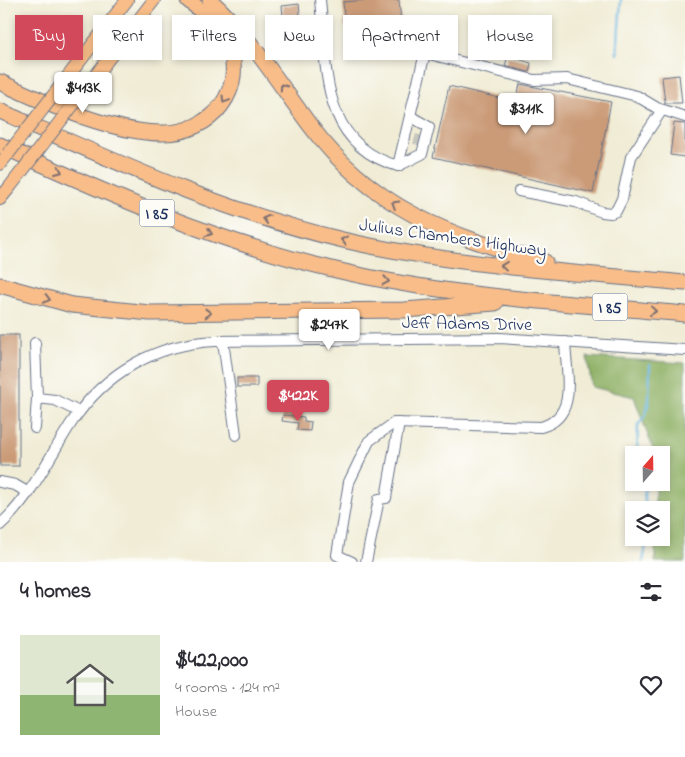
<!DOCTYPE html>
<meta charset="utf-8">
<style>
:root{--surface:#fff;--page:#f7f7f7;--text:#2b2b33;--muted:#7c7c81;--accent:#d1495b}
body{margin:0;font-family:"Indie Flower",sans-serif;background:var(--page);color:var(--text);height:100vh;display:flex;flex-direction:column;font-size:19px;white-space:nowrap}
*{box-sizing:border-box;margin:0}
p{font-size:16px;color:var(--muted)}
.icon{flex:none;width:28px;height:28px;fill:none;stroke:currentColor;stroke-width:2;stroke-linecap:round;stroke-linejoin:round}
.map{position:relative;height:562px;overflow:hidden}
.panel{display:flex;flex-direction:column;background:var(--surface);flex:1}
.panel>*{flex:none}
.hud{position:absolute;left:15px;top:15px;width:655px;height:45px;display:flex;gap:10px}
.needle{width:32px;rotate:20deg}
.controls{position:absolute;left:625px;top:446px;display:grid;gap:10px}
.controls a{display:grid;place-items:center;width:45px;height:45px;border-radius:0px;background:var(--surface);box-shadow:0 2px 8px #0003;font-size:25px}
.price{position:absolute;translate:-50% -42px;padding:0 11px;border-radius:5px;background:#fff;color:#222;font-size:16px;line-height:32px;filter:drop-shadow(0 1px 2px #0008)}
.price::after{content:'';position:absolute;left:50%;top:30px;width:15px;height:11px;margin-left:-8px;background:inherit;clip-path:polygon(0 0,100% 0,50% 100%)}
.price.selected{background:var(--accent);color:#fff}
ul{padding:0;list-style:none}
li{display:flex;align-items:center;gap:15px;height:125px;padding:0 20px}
li span{display:grid;place-items:center;flex:none;width:140px;height:100px;border-radius:0px;color:#555}
li>.icon{margin-inline-start:auto}
span .icon{width:60px;height:60px;fill:#fffc;stroke-width:1}
li b{font-size:21px}
h2{display:flex;justify-content:space-between;align-items:center;height:60px;padding:0 20px;font-size:21px}
.pill{padding:0 18px;border-radius:0px;background:var(--surface);box-shadow:0 2px 8px #0003;font-size:18px;line-height:45px}
.pill.selected{background:var(--accent);color:#fff}
.map>svg:first-child{display:block}
.forest{fill:#8fb166;stroke:#557062}
.lines{fill:none;stroke-linecap:round;stroke-linejoin:round}
.stream{stroke:#66b5e0;stroke-width:2.5}
.building{fill:#cb9b78}
.minor-tunnel{stroke:#c5c6bd;stroke-width:10;stroke-dasharray:10 5;stroke-linecap:butt}
.minor-casing{stroke:#667188;stroke-width:12}
.major-casing{stroke:#667188;stroke-width:14}
.highway-casing{stroke:#667188;stroke-width:17}
.minor{stroke:#fff;stroke-width:10}
.major{stroke:#f8bd89;stroke-width:12}
.highway{stroke:#f8bd89;stroke-width:15}
.major-bridge-casing{stroke:#667188;stroke-width:14;stroke-linecap:butt}
.major-bridge{stroke:#f8bd89;stroke-width:12}
.oneway{stroke:#7e6f71}
.labels{text-anchor:middle;stroke-width:4.5;stroke-linejoin:round;paint-order:stroke}
.shield{fill:#fdfcf7;stroke:#5f6c8c;stroke-width:1}
.shield-label{font-size:16px;font-weight:bold;fill:#1b2f5e}
.street-label{font-size:18px;fill:#1b2f5e;stroke:#fdfcf7}
</style>
<div class="map">
<svg width="685" height="562" viewBox="0 0 685 562">
<rect width="100%" height="100%" fill="#fdfcf7"/>
<filter id="ink" filterUnits="userSpaceOnUse"><feTurbulence type="fractalNoise" baseFrequency=".02" numOctaves="2"/><feDisplacementMap in="SourceGraphic" scale="10" xChannelSelector="R" yChannelSelector="G"/><feConvolveMatrix kernelMatrix="1 2 1 2 8 2 1 2 1" color-interpolation-filters="sRGB"/></filter>
<filter id="wash" filterUnits="userSpaceOnUse"><feTurbulence type="fractalNoise" baseFrequency=".0096" numOctaves="4" result="noise"/><feDisplacementMap in="SourceGraphic" scale="20" xChannelSelector="R" yChannelSelector="G"/><feGaussianBlur stdDeviation="1.12" result="paint"/><feColorMatrix in="noise" values="0 0 0 0 0 0 0 0 0 0 0 0 0 0 0 0 0 1.4 0 .05"/><feComposite in="paint" operator="in"/></filter>
<g filter="url(#wash)">
<rect width="100%" height="100%" fill="#f0ecd5"/>
<polygon class="forest" points="587,357 685,363 685,562 655,562 655,538 661,538 661,510 655,510 655,483 661,482 661,455 655,455 634,397 592,387"/>
<g class="lines">
<g class="stream">
<polyline points="617,54 621,0"/>
<polyline points="637,455 638,425 646,414 649,400 650,365"/>
<polyline points="646,482 644,495 647,510"/>
<polyline points="643,562 647,538"/>
</g>
</g>
<g id="blocks">
<g class="building">
<polygon points="367,0 399,0 401,22 345,27 343,2"/>
<polygon points="299,4 301,24 284,26 282,6"/>
<polygon points="508,56 531,63 529,72 505,66"/>
<polygon points="679,75 682,103 665,103 662,77"/>
<polygon points="520,84 611,102 593,193 433,157 449,86 516,102"/>
<polygon points="674,123 685,124 685,157 670,155"/>
<rect x="0" y="335" width="19" height="131"/>
<rect x="237" y="378" width="20" height="9"/>
<polygon points="283,415 304,417 304,421 311,422 310,431 297,430 298,423 282,421"/>
</g>
</g>
</g>
<g filter="url(#ink)">
<use href="#blocks" fill-opacity="0" stroke="#667188" stroke-width="1"/>
<g class="lines">
<polyline class="minor-tunnel" points="418,145 422,131"/>
<g class="minor-casing">
<g id="minor">
<path d="M320,0C327,66 319,144 398,166"/>
<polyline points="398,166 425,53 534,80 567,79 637,96 657,108 685,117"/>
<polyline points="398,166 422,154 429,127 410,116"/>
<polyline points="519,191 576,202 602,212 611,213 616,211 622,199 631,157 662,110"/>
<polyline points="223,341 236,435"/>
<polyline points="35,343 37,398 55,400 79,412"/>
<polyline points="35,428 37,398"/>
<polyline points="0,482 15,485 29,493"/>
<path d="M0,525C32,496 49,457 72,422C105,373 155,344 215,341L499,338L685,350"/>
<path d="M352,562L337,555L349,482L369,441L394,423L541,427C579,417 566,373 565,342"/>
<polyline points="366,562 379,499 386,498 399,423"/>
</g>
</g>
<g class="major-casing">
<g id="major">
<polyline points="66,79 127,0"/>
<polyline points="86,88 154,0"/>
<polyline points="0,164 8,154"/>
<polyline points="0,199 9,188"/>
</g>
</g>
<g class="highway-casing">
<g id="highway">
<path d="M210,0C250,36 277,81 309,124C371,208 448,236 545,262"/>
<path d="M0,82C44,103 113,133 162,133C211,134 249,89 227,42C218,25 203,12 188,0"/>
<path d="M0,111C112,160 223,212 343,240C455,266 571,272 685,283"/>
<path d="M0,145C109,195 219,243 336,270C450,297 568,303 685,314"/>
<polyline points="0,285 72,305 150,313 404,310 495,303"/>
</g>
</g>
<use href="#minor" class="minor"/>
<use href="#major" class="major"/>
<use href="#highway" class="highway"/>
<g class="major-bridge-casing">
<g id="major-bridge">
<polyline points="8,154 66,79"/>
<polyline points="9,188 86,88"/>
</g>
</g>
<use href="#major-bridge" class="major-bridge"/>
</g>
<defs><path id="oneway-chevron" d="M-2-3.5L2.5 0L-2 3.5" fill="none" stroke-width="1.6" stroke-linecap="round" stroke-linejoin="round" transform="scale(1.25)"/></defs>
<g class="oneway">
<use href="#oneway-chevron" transform="translate(283 87) rotate(-125)"/>
<use href="#oneway-chevron" transform="translate(225 100) rotate(121)"/>
<use href="#oneway-chevron" transform="translate(59 171) rotate(24)"/>
<use href="#oneway-chevron" transform="translate(395 204) rotate(-149)"/>
<use href="#oneway-chevron" transform="translate(266 219) rotate(-163)"/>
<use href="#oneway-chevron" transform="translate(209 233) rotate(20)"/>
<use href="#oneway-chevron" transform="translate(344 240) rotate(-167)"/>
<use href="#oneway-chevron" transform="translate(504 266) rotate(-174)"/>
<use href="#oneway-chevron" transform="translate(386 281) rotate(11)"/>
<use href="#oneway-chevron" transform="translate(47 299) rotate(15)"/>
<use href="#oneway-chevron" transform="translate(653 311) rotate(6)"/>
<use href="#oneway-chevron" transform="translate(208 313) rotate(-1)"/>
</g>
</g>
<g class="labels">
<g class="shield">
<rect x="139.5" y="199.5" width="35" height="27" rx="4"/>
<rect x="592.5" y="293.5" width="35" height="27" rx="4"/>
</g>
<g class="shield-label">
<text x="157" y="219">I 85</text>
<text x="610" y="313">I 85</text>
</g>
<g class="street-label">
<text transform="translate(453 237) rotate(8)" y="6">Julius Chambers Highway</text>
<text transform="translate(467 323) rotate(1)" y="6">Jeff Adams Drive</text>
</g>
</g>
</svg>
<div class="controls">
<a><svg class="needle" viewBox="-14 -14 28 28"><path d="M0-13l5 13h-10z" fill="#e53935"/><path d="M0 13l5-13h-10z" fill="#7c7c81"/></svg></a>
<a><svg class="icon" aria-label="layers" viewBox="0 0 24 24"><path d="M12 4l9 5-9 5-9-5zM3 14l9 5 9-5"/></svg></a>
</div>
<b class="price" style="left:83px;top:114px">$413K</b>
<b class="price" style="left:526px;top:135px">$311K</b>
<b class="price" style="left:329px;top:351px">$247K</b>
<b class="price selected" style="left:298px;top:422px">$422K</b>
<div class="hud">
<a class="pill selected">Buy</a>
<a class="pill">Rent</a>
<a class="pill">Filters</a>
<a class="pill">New</a>
<a class="pill">Apartment</a>
<a class="pill">House</a>
</div>
</div>
<section class="panel">
<h2>4 homes<svg class="icon" aria-label="filters" viewBox="0 0 24 24"><path d="M4 7h16M4 17h16"/><circle cx="9" cy="7" r="2"/><circle cx="15" cy="17" r="2"/></svg></h2>
<ul>
<li><span style="background:linear-gradient(#dfe7d0 60%,#8fb573 0)"><svg class="icon" aria-label="home" viewBox="0 0 24 24"><path d="M3 11l9-7 9 7M6 9v11h12V9"/></svg></span><div><b>$422,000</b><p>4 rooms · 124 m²</p><p>House</p></div><svg class="icon" aria-label="heart" viewBox="0 0 24 24"><path d="M12 20l-8-8c-3-5 5-10 8-4 3-6 11-1 8 4z"/></svg></li>
</ul>
</section>
